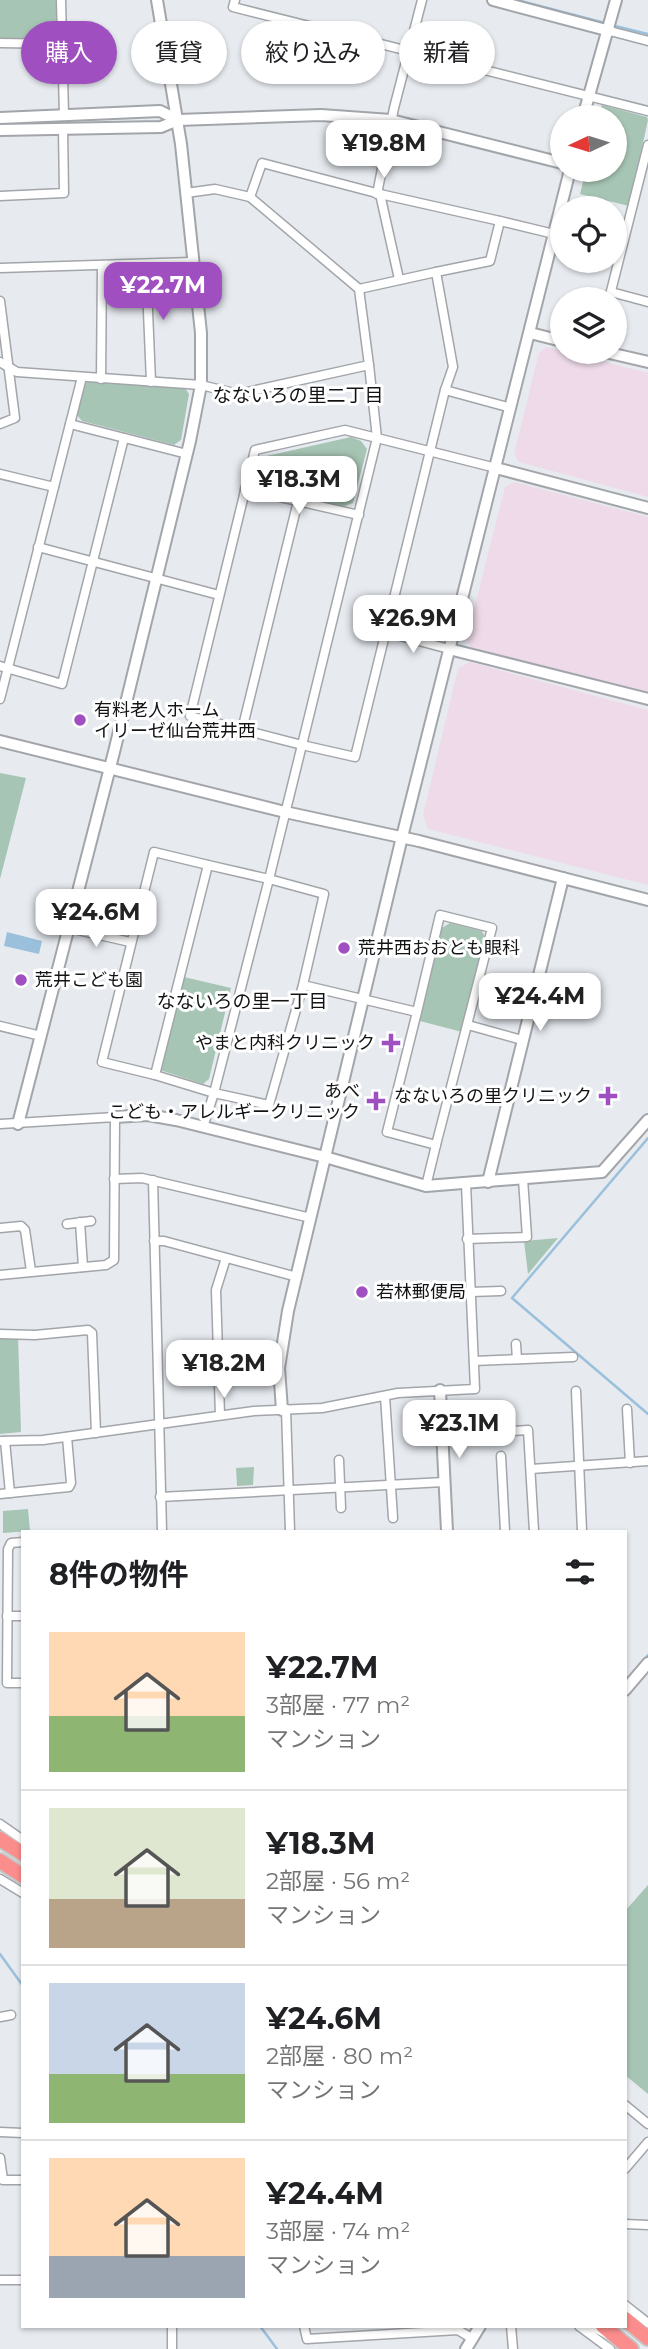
<!DOCTYPE html>
<html lang="ja">
<meta charset="utf-8">
<style>
:root{--surface:#fff;--page:#f6f6f6;--text:#202124;--muted:#757577;--line:#e0e0e0;--accent:#9f4fbf}
body{margin:0;font-family:Montserrat,"Noto Sans JP",sans-serif;background:var(--page);color:var(--text);height:100vh;display:flex;flex-direction:column;font-size:26px;white-space:nowrap}
*{box-sizing:border-box;margin:0}
p{font-size:23px;color:var(--muted)}
.icon{flex:none;width:38px;height:38px;fill:none;stroke:currentColor;stroke-width:2;stroke-linecap:round;stroke-linejoin:round}
.map{position:relative;flex:1;overflow:hidden}
.drawer{position:absolute;left:21px;top:1530px;width:606px;height:798px;display:flex;flex-direction:column;background:var(--surface);border-radius:0px;box-shadow:0 2px 5px #0004}
.drawer>*{flex:none}
.top-card{position:absolute;left:21px;top:21px;width:607px;height:63px;display:flex;gap:14px}
.needle{width:46px;rotate:266deg}
.controls{position:absolute;left:550px;top:105px;display:grid;gap:14px}
.controls a{display:grid;place-items:center;width:77px;height:77px;border-radius:50%;background:var(--surface);box-shadow:0 2px 5px #0004;font-size:35px}
.price{position:absolute;translate:-50% -60px;padding:0 16px;border-radius:14px;background:#fff;color:#222;font-size:23px;line-height:46px;filter:drop-shadow(0 2px 4px #0008)}
.price::after{content:'';position:absolute;left:50%;top:42px;width:21px;height:16px;margin-left:-10px;background:inherit;clip-path:polygon(0 0,100% 0,50% 100%)}
.price.current{background:var(--accent);color:#fff}
ul{padding:0;list-style:none}
li{display:flex;align-items:center;gap:21px;height:175px;padding:0 28px}
li+li{border-top:2px solid var(--line)}
li span{display:grid;place-items:center;flex:none;width:196px;height:140px;border-radius:0px;color:#555}
li>.icon{margin-inline-start:auto}
span .icon{width:84px;height:84px;fill:#fffc;stroke-width:1}
li b{font-size:30px}
h2{display:flex;justify-content:space-between;align-items:center;height:84px;padding:0 28px;font-size:30px}
.chip{padding:0 24px;border-radius:32px;background:var(--surface);box-shadow:0 2px 5px #0004;font-size:24px;line-height:63px}
.chip.current{background:var(--accent);color:#fff}
.map>svg:first-child{display:block}
.commercial{fill:#eedae9}
.green{fill:#a7c5b4}
.water{fill:#9bc0db}
.lines{fill:none;stroke-linecap:round;stroke-linejoin:round}
.stream{stroke:#9bc0db;stroke-width:2.5}
.street-casing{stroke:#a2a5aa;stroke-width:11}
.secondary-casing{stroke:#a2a5aa;stroke-width:14}
.highway-casing{stroke:#c6c6c7;stroke-width:18}
.street{stroke:#fff;stroke-width:8}
.secondary{stroke:#fff;stroke-width:10}
.highway{stroke:#fb8d8c;stroke-width:14}
.poi-dot{fill:#9f4fbf;stroke:#fff;stroke-width:2.5}
.labels{text-anchor:middle;stroke-width:6;stroke-linejoin:round;paint-order:stroke}
.poi-label{font-size:18px;fill:#121315;stroke:#fff;text-anchor:start}
.neighbourhood-label{font-size:19px;fill:#121315;stroke:#fff}
</style>
<div class="map">
<svg width="648" height="2349" viewBox="0 0 648 2349">
<rect width="100%" height="100%" fill="#e7ebf0"/>
<g class="commercial">
<polygon points="547,347 648,373 648,497 519,462 514,454 539,353"/>
<polygon points="514,482 648,517 648,692 472,649 466,640 505,487"/>
<polygon points="469,662 648,710 648,885 428,829 423,815 458,669"/>
</g>
<g class="green">
<polygon points="0,0 61,0 62,38 53,42 0,42"/>
<polygon points="602,105 647,117 648,120 629,206 580,194 586,170 614,170 614,117 599,117"/>
<polygon points="89,379 185,388 189,394 181,440 174,445 82,421 76,414 83,387"/>
<polygon points="351,437 361,441 367,449 353,503 342,507 255,486 250,480 255,463 262,457"/>
<polygon points="0,773 26,778 0,879"/>
<polygon points="450,923 482,931 485,937 462,1032 420,1021 442,928"/>
<polygon points="184,977 231,988 209,1079 203,1084 160,1070"/>
<polygon points="558,1238 528,1274 524,1241"/>
<polygon points="0,1334 18,1335 21,1432 0,1434"/>
<polygon points="254,1467 253,1485 237,1486 236,1468"/>
<polygon points="28,1509 30,1531 3,1533 3,1511"/>
<polygon points="648,1885 648,2094 625,2075 625,1911"/>
</g>
<polygon class="water" points="7,932 42,941 39,954 4,946"/>
<g class="lines">
<g class="stream">
<polyline points="517,0 605,23"/>
<polyline points="611,25 648,34"/>
<polyline points="648,1138 512,1298 648,1414"/>
<polyline points="643,1661 648,1655"/>
<polyline points="0,1954 23,1986"/>
<polyline points="260,2326 277,2349"/>
</g>
<g class="street-casing">
<g id="street">
<polyline points="61,0 64,115"/>
<polyline points="235,0 233,7 648,111"/>
<polyline points="610,31 648,41"/>
<polyline points="0,43 62,44"/>
<polyline points="186,193 215,189 250,197 359,289 436,272 453,367 445,390 511,408"/>
<polyline points="377,194 394,108 422,0"/>
<polyline points="380,194 399,279"/>
<polyline points="0,196 64,193 63,129"/>
<polyline points="250,197 262,163 380,194 500,221"/>
<polyline points="146,264 151,382"/>
<polyline points="0,268 192,262"/>
<polyline points="436,272 490,261 500,221 554,234"/>
<polyline points="611,292 648,302"/>
<polyline points="609,299 648,145"/>
<polyline points="0,301 15,418 0,424"/>
<polyline points="0,362 17,372 201,385 238,394 369,365 359,289"/>
<polyline points="369,365 377,438 496,468"/>
<polyline points="101,379 102,265"/>
<polyline points="70,424 187,454"/>
<polygon points="345,430 377,438 302,745 190,716 255,450"/>
<polyline points="0,474 54,487"/>
<polyline points="245,489 359,515"/>
<polyline points="38,547 219,595"/>
<polyline points="385,632 449,649"/>
<polyline points="0,666 62,684 124,438"/>
<polyline points="0,699 82,377"/>
<polyline points="242,730 298,501"/>
<polyline points="69,928 130,942"/>
<polyline points="303,985 269,1105 214,1093 269,879 324,894 303,985 417,1012 440,915 492,928 436,1145 387,1132 417,1012"/>
<polyline points="468,1025 522,1040"/>
<polyline points="0,1026 41,1036"/>
<polyline points="155,1075 102,1062 154,852 208,865"/>
<polyline points="0,1124 115,1117 114,1260 106,1265 0,1275"/>
<polyline points="203,1127 214,1093 155,1075 208,865 269,879 302,745 355,757 445,390"/>
<polyline points="114,1179 142,1178 311,1218"/>
<polyline points="153,1180 162,1531"/>
<polyline points="426,1186 436,1145"/>
<polyline points="80,1222 83,1267"/>
<polyline points="67,1224 91,1221"/>
<polyline points="0,1228 21,1226 25,1230 31,1271"/>
<polyline points="467,1239 527,1237 523,1179"/>
<polyline points="154,1241 164,1241 297,1277"/>
<polyline points="470,1292 501,1291"/>
<polyline points="0,1334 35,1335 88,1330 92,1333 96,1433"/>
<polyline points="516,1344 517,1359"/>
<polyline points="474,1361 573,1357"/>
<polyline points="576,1391 582,1531"/>
<polyline points="385,1396 393,1518"/>
<polyline points="496,1408 496,1432"/>
<polyline points="286,1409 290,1531"/>
<polyline points="627,1409 630,1463"/>
<polyline points="220,1415 216,1290 226,1258"/>
<polyline points="442,1435 528,1430 534,1531"/>
<polyline points="0,1441 43,1440 254,1411 322,1408 398,1393 475,1389 466,1184"/>
<polyline points="5,1441 10,1493"/>
<polyline points="501,1456 505,1531"/>
<polyline points="339,1460 341,1508"/>
<polyline points="531,1469 648,1461"/>
<polyline points="0,1494 69,1487 71,1483 67,1437"/>
<polyline points="160,1497 444,1482"/>
<polyline points="23,1542 11,1543 8,1549 7,1683 23,1683"/>
<polyline points="7,1616 23,1616"/>
<polyline points="0,1824 23,1840"/>
<polyline points="0,1879 23,1893"/>
<polyline points="0,2017 11,2015"/>
<polyline points="625,2105 648,2124"/>
<polyline points="0,2132 23,2133"/>
<polyline points="0,2158 3,2180 23,2180"/>
<polyline points="625,2169 648,2142"/>
<polyline points="625,2224 648,2225"/>
<polyline points="0,2280 23,2280"/>
<polyline points="625,2305 648,2323"/>
<polyline points="172,2326 172,2349"/>
<polyline points="304,2326 307,2339 458,2330 473,2339"/>
<polyline points="511,2326 513,2349"/>
<polyline points="579,2326 610,2349"/>
</g>
</g>
<g class="secondary-casing">
<g id="secondary">
<polyline points="493,0 610,31"/>
<polyline points="583,117 616,0"/>
<polyline points="0,118 160,111 178,120"/>
<polyline points="0,130 161,127 178,120 321,115 391,120 562,163"/>
<polyline points="530,333 562,341"/>
<polyline points="605,352 648,362"/>
<polyline points="496,468 648,508"/>
<polyline points="449,649 648,699"/>
<polyline points="0,741 285,812 419,841 648,900"/>
<polyline points="115,1117 148,1115 176,1120 325,1157 426,1186 602,1172 648,1120"/>
<polyline points="18,1124 114,752 190,441 201,385 201,333 181,144 157,0"/>
<polyline points="488,1182 563,878"/>
<polyline points="440,1390 447,1531"/>
<polyline points="282,1410 279,1368 288,1311 402,837 570,170"/>
<polyline points="625,1690 648,1663"/>
<polyline points="592,2326 609,2334"/>
<polyline points="466,2349 480,2326"/>
</g>
</g>
<g class="highway-casing">
<g id="highway">
<polyline points="0,1839 23,1854"/>
<polyline points="0,1861 23,1876"/>
<polyline points="625,2319 648,2338"/>
<polyline points="603,2326 631,2349"/>
</g>
</g>
<use href="#street" class="street"/>
<use href="#secondary" class="secondary"/>
<use href="#highway" class="highway"/>
</g>
<g class="poi-dot">
<circle cx="80" cy="720" r="7"/>
<circle cx="344" cy="948" r="7"/>
<circle cx="21" cy="980" r="7"/>
<path d="M387.5 1032.5h7v7h7v7h-7v7h-7v-7h-7v-7h7z"/>
<path d="M604.5 1085.5h7v7h7v7h-7v7h-7v-7h-7v-7h7z"/>
<path d="M372.5 1090.5h7v7h7v7h-7v7h-7v-7h-7v-7h7z"/>
<circle cx="362" cy="1292" r="7"/>
</g>
<g class="labels">
<g class="poi-label">
<text x="94" y="716">有料老人ホーム<tspan x="94" dy="21">イリーゼ仙台荒井西</tspan></text>
<text x="358" y="954">荒井西おおとも眼科</text>
<text x="35" y="986">荒井こども園</text>
<text x="375" y="1049" text-anchor="end">やまと内科クリニック</text>
<text x="360" y="1097" text-anchor="end">あべ<tspan x="360" dy="21">こども・アレルギークリニック</tspan></text>
<text x="592" y="1102" text-anchor="end">なないろの里クリニック</text>
<text x="376" y="1298">若林郵便局</text>
</g>
<g class="neighbourhood-label">
<text x="298" y="402">なないろの里二丁目</text>
<text x="242" y="1008">なないろの里一丁目</text>
</g>
</g>
</svg>
<div class="controls">
<a><svg class="needle" viewBox="-14 -14 28 28"><path d="M0-13l5 13h-10z" fill="#e53935"/><path d="M0 13l5-13h-10z" fill="#757577"/></svg></a>
<a><svg class="icon" aria-label="locate" viewBox="0 0 24 24"><circle cx="12" cy="12" r="6"/><path d="M12 2v4M12 18v4M2 12h4M18 12h4"/></svg></a>
<a><svg class="icon" aria-label="layers" viewBox="0 0 24 24"><path d="M12 4l9 5-9 5-9-5zM3 14l9 5 9-5"/></svg></a>
</div>
<b class="price" style="left:384px;top:180px">¥19.8M</b>
<b class="price current" style="left:163px;top:322px">¥22.7M</b>
<b class="price" style="left:299px;top:516px">¥18.3M</b>
<b class="price" style="left:413px;top:655px">¥26.9M</b>
<b class="price" style="left:96px;top:949px">¥24.6M</b>
<b class="price" style="left:540px;top:1033px">¥24.4M</b>
<b class="price" style="left:224px;top:1400px">¥18.2M</b>
<b class="price" style="left:459px;top:1460px">¥23.1M</b>
<div class="top-card">
<a class="chip current">購入</a>
<a class="chip">賃貸</a>
<a class="chip">絞り込み</a>
<a class="chip">新着</a>
</div>
<section class="drawer">
<h2>8件の物件<svg class="icon" aria-label="filters" viewBox="0 0 24 24"><path d="M4 7h16M4 17h16"/><circle cx="9" cy="7" r="2"/><circle cx="15" cy="17" r="2"/></svg></h2>
<ul>
<li><span style="background:linear-gradient(#ffd9b3 60%,#8fb573 0)"><svg class="icon" aria-label="home" viewBox="0 0 24 24"><path d="M3 11l9-7 9 7M6 9v11h12V9"/></svg></span><div><b>¥22.7M</b><p>3部屋 · 77 m²</p><p>マンション</p></div></li>
<li><span style="background:linear-gradient(#dfe7d0 65%,#b9a48a 0)"><svg class="icon" aria-label="home" viewBox="0 0 24 24"><path d="M3 11l9-7 9 7M6 9v11h12V9"/></svg></span><div><b>¥18.3M</b><p>2部屋 · 56 m²</p><p>マンション</p></div></li>
<li><span style="background:linear-gradient(#c9d6e8 65%,#8fb573 0)"><svg class="icon" aria-label="home" viewBox="0 0 24 24"><path d="M3 11l9-7 9 7M6 9v11h12V9"/></svg></span><div><b>¥24.6M</b><p>2部屋 · 80 m²</p><p>マンション</p></div></li>
<li><span style="background:linear-gradient(#ffd9b3 70%,#9aa5b1 0)"><svg class="icon" aria-label="home" viewBox="0 0 24 24"><path d="M3 11l9-7 9 7M6 9v11h12V9"/></svg></span><div><b>¥24.4M</b><p>3部屋 · 74 m²</p><p>マンション</p></div></li>
</ul>
</section>
</div>
